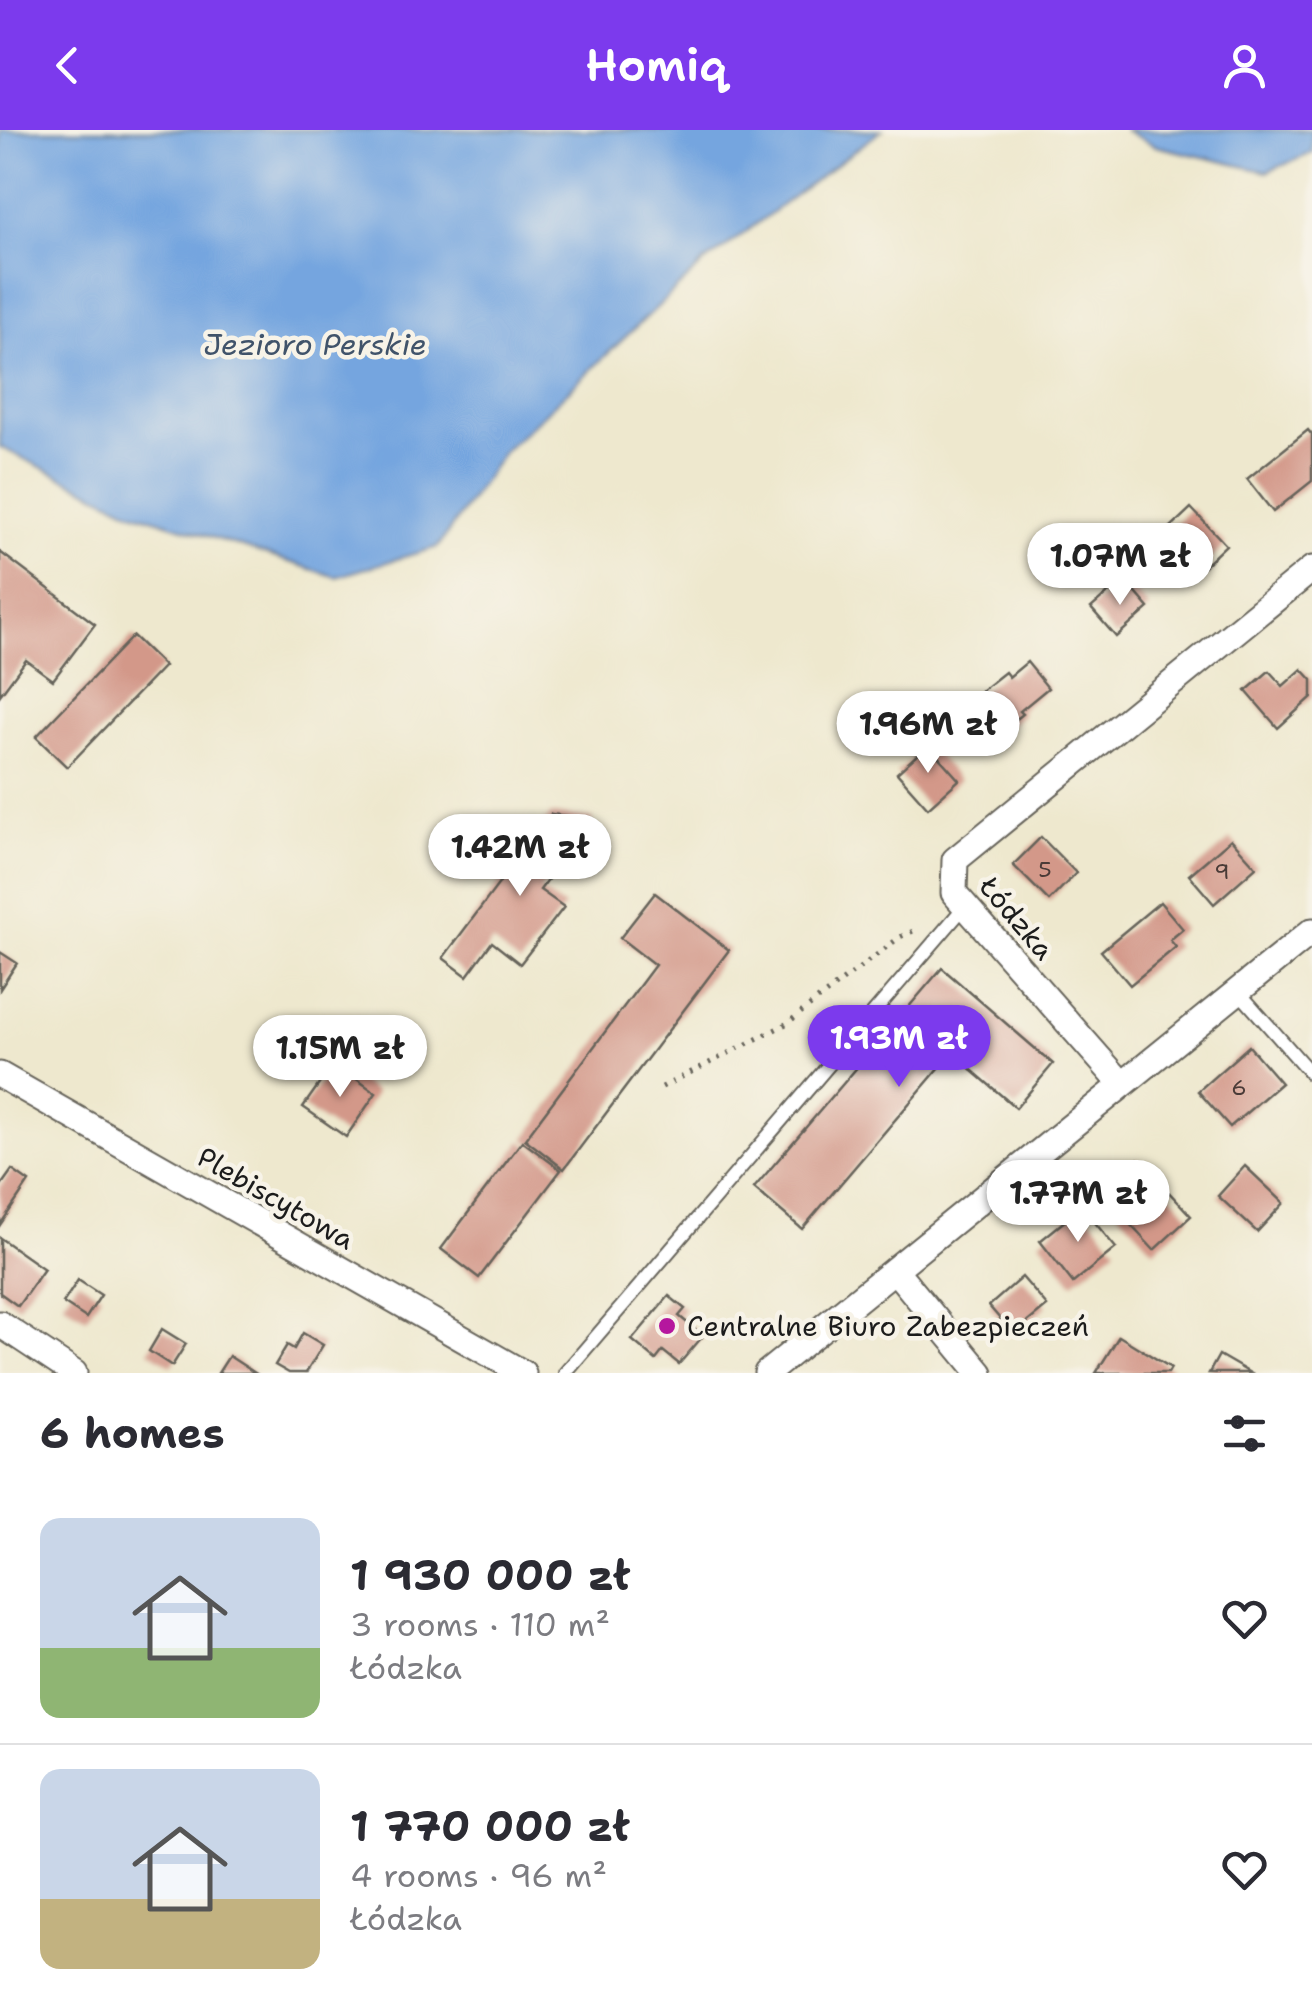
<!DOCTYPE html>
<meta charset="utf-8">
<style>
:root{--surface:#fff;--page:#f7f7f7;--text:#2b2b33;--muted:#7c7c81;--line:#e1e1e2;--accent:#7c3aed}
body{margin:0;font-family:"Shantell Sans",sans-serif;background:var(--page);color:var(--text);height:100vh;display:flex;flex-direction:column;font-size:38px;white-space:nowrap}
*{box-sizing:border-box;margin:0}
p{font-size:32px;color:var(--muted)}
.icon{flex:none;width:55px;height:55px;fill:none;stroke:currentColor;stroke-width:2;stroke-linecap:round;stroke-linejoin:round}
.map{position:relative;height:1243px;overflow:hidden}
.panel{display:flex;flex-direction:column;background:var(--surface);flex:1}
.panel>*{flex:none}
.price{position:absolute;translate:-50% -85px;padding:0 22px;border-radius:35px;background:#fff;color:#222;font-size:32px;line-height:65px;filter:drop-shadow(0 2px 5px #0008)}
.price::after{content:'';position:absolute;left:50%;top:60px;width:30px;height:22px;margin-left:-15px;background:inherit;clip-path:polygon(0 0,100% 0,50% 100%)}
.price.selected{background:var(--accent);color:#fff}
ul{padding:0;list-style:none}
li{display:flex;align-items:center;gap:30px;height:250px;padding:0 40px}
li+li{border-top:2px solid var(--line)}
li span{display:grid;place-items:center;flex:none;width:280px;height:200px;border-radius:20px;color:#555}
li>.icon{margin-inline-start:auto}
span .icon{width:120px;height:120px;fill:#fffc;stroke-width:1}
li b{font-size:42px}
h2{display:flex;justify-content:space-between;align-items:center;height:120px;padding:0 40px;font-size:42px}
header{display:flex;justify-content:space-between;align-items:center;height:130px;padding:0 40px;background:var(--accent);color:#fff;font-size:45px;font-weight:600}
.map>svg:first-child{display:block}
.water{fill:#75a5df;stroke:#48607e;stroke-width:2.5}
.building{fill:#d39889}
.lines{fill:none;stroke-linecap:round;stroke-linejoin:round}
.service-casing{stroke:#66635a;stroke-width:16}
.minor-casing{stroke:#66635a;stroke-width:29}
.path{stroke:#66635a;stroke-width:5;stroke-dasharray:2.5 8;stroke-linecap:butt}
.service{stroke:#fff;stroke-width:12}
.minor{stroke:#fff;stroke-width:25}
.poi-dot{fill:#b5179e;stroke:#f7f3e8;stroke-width:4}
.labels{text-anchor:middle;stroke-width:9;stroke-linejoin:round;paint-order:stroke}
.number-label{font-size:22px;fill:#4a3b37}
.street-label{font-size:28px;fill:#1c1c1c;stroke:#f7f3e8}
.poi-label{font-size:28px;fill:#1c1c1c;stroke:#f7f3e8;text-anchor:start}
.water-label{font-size:30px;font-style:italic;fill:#40536a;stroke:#f7f3e8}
</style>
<header><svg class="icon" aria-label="back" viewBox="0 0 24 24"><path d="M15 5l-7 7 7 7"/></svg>Homiq<svg class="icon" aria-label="person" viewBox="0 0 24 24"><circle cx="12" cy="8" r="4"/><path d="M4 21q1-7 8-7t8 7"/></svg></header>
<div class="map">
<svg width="1312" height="1243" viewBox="0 0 1312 1243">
<rect width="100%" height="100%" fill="#f7f3e8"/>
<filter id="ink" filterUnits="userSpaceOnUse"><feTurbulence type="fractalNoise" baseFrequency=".01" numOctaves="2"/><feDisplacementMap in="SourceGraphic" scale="20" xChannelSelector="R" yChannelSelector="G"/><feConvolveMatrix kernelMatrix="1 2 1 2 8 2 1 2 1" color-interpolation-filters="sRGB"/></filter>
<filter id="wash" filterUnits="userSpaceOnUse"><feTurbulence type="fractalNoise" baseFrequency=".0048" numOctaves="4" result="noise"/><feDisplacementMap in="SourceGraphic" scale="40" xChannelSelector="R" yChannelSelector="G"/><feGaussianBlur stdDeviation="2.25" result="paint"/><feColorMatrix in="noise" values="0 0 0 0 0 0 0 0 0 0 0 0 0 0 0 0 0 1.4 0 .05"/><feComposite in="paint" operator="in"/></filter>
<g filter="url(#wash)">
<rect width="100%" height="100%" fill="#eee8ce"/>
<g class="water">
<polygon points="0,0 882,0 703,134 503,322 438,417 336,447 133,382 0,317"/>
<polygon points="1124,0 1312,0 1312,23 1267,42 1156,16"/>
</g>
<g id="blocks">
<g class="building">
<polygon points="1308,300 1312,305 1312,351 1273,382 1247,349"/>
<polygon points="1191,378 1226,415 1186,453 1151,416"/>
<polygon points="0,422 95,494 53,550 26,530 0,565"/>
<polygon points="1124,449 1149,478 1116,507 1091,478"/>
<polygon points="133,506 164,536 67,637 36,607"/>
<polygon points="1027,532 1048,558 1020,581 1023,584 1009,595 990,576 992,574 981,561 1005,542 1009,547"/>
<polygon points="1302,539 1312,550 1312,567 1278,598 1246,561 1269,541 1283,556"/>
<polygon points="928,615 959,650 928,678 897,643"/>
<polygon points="551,684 593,689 540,760 564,777 520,834 492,812 467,846 443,828"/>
<polygon points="1041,707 1076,743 1049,771 1013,735"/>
<polygon points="1231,709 1256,737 1214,774 1189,745"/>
<polygon points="655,763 729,820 564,1039 525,1009 655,835 620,808"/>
<polygon points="1160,772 1183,799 1170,810 1176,817 1130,855 1101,821"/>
<polygon points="0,822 17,833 0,859"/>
<polygon points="942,838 1053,934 1016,978 952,923 802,1099 754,1058"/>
<polygon points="1249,916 1281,953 1230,997 1198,961"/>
<polygon points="334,933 376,963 346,1007 303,977"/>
<polygon points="522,1011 561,1040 479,1148 441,1119"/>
<polygon points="1138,1029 1191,1086 1154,1120 1101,1063"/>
<polygon points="1245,1036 1284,1073 1257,1102 1218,1066"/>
<polygon points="12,1040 29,1052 0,1095 0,1057"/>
<polygon points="1082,1077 1116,1118 1073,1153 1040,1111"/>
<polygon points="0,1108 44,1139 18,1176 0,1163"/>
<polygon points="1022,1147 1047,1176 1013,1204 989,1176"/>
<polygon points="78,1150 101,1165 86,1188 63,1173"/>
<polygon points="669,1166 685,1179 679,1186 703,1206 679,1234 663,1221 656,1230 632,1210"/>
<polygon points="162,1199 186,1214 172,1236 149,1221"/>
<polygon points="303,1203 323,1215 306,1243 289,1243 275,1235 287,1215 294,1219"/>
<polygon points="1119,1206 1171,1238 1168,1243 1096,1243"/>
<polygon points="1219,1225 1250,1243 1209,1243"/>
<polygon points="229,1226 255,1243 218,1243"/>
</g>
</g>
</g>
<g filter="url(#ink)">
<use href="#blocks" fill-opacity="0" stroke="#66635a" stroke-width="2.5"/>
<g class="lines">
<g class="service-casing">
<g id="service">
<polyline points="1237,860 1312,945"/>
<polyline points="565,1243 965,776"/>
</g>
</g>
<g class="minor-casing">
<g id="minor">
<polyline points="0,945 523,1243"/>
<polyline points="1121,953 954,763 955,730 1312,439"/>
<polyline points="895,1140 980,1243"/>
<polyline points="0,1194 74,1243"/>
<polyline points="767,1243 1312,801"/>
</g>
</g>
<polyline class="path" points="662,957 786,894 900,807 918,799"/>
<use href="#service" class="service"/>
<use href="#minor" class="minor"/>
</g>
</g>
<circle class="poi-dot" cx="667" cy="1196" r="10"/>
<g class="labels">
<g class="number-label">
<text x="1045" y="747">5</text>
<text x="1222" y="749">9</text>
<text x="1239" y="965">6</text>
</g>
<g class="street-label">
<text transform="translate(1017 788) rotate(50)" y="10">Łódzka</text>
<text transform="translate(276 1068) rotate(30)" y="10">Plebiscytowa</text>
</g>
<g class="poi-label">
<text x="687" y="1206">Centralne Biuro Zabezpieczeń</text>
</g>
<g class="water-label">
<text x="315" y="225">Jezioro Perskie</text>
</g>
</g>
</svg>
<b class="price" style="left:1120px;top:478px">1.07M zł</b>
<b class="price" style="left:928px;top:646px">1.96M zł</b>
<b class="price" style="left:520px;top:769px">1.42M zł</b>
<b class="price selected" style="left:899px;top:960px">1.93M zł</b>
<b class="price" style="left:340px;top:970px">1.15M zł</b>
<b class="price" style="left:1078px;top:1115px">1.77M zł</b>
</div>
<section class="panel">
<h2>6 homes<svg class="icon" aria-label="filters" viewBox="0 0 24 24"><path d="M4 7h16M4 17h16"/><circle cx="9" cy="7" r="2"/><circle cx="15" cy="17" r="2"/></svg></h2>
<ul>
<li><span style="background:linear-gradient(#c9d6e8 65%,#8fb573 0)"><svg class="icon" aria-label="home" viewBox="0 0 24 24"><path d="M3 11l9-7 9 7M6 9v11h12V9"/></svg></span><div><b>1 930 000 zł</b><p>3 rooms · 110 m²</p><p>Łódzka</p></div><svg class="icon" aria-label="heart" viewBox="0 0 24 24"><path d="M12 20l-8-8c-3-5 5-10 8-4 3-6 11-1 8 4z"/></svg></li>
<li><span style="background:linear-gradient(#c9d6e8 65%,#c2b280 0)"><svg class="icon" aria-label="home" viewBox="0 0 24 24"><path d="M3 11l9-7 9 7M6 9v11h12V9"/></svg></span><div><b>1 770 000 zł</b><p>4 rooms · 96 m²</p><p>Łódzka</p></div><svg class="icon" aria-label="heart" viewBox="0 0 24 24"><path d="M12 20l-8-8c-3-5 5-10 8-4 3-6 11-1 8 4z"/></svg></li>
</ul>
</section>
